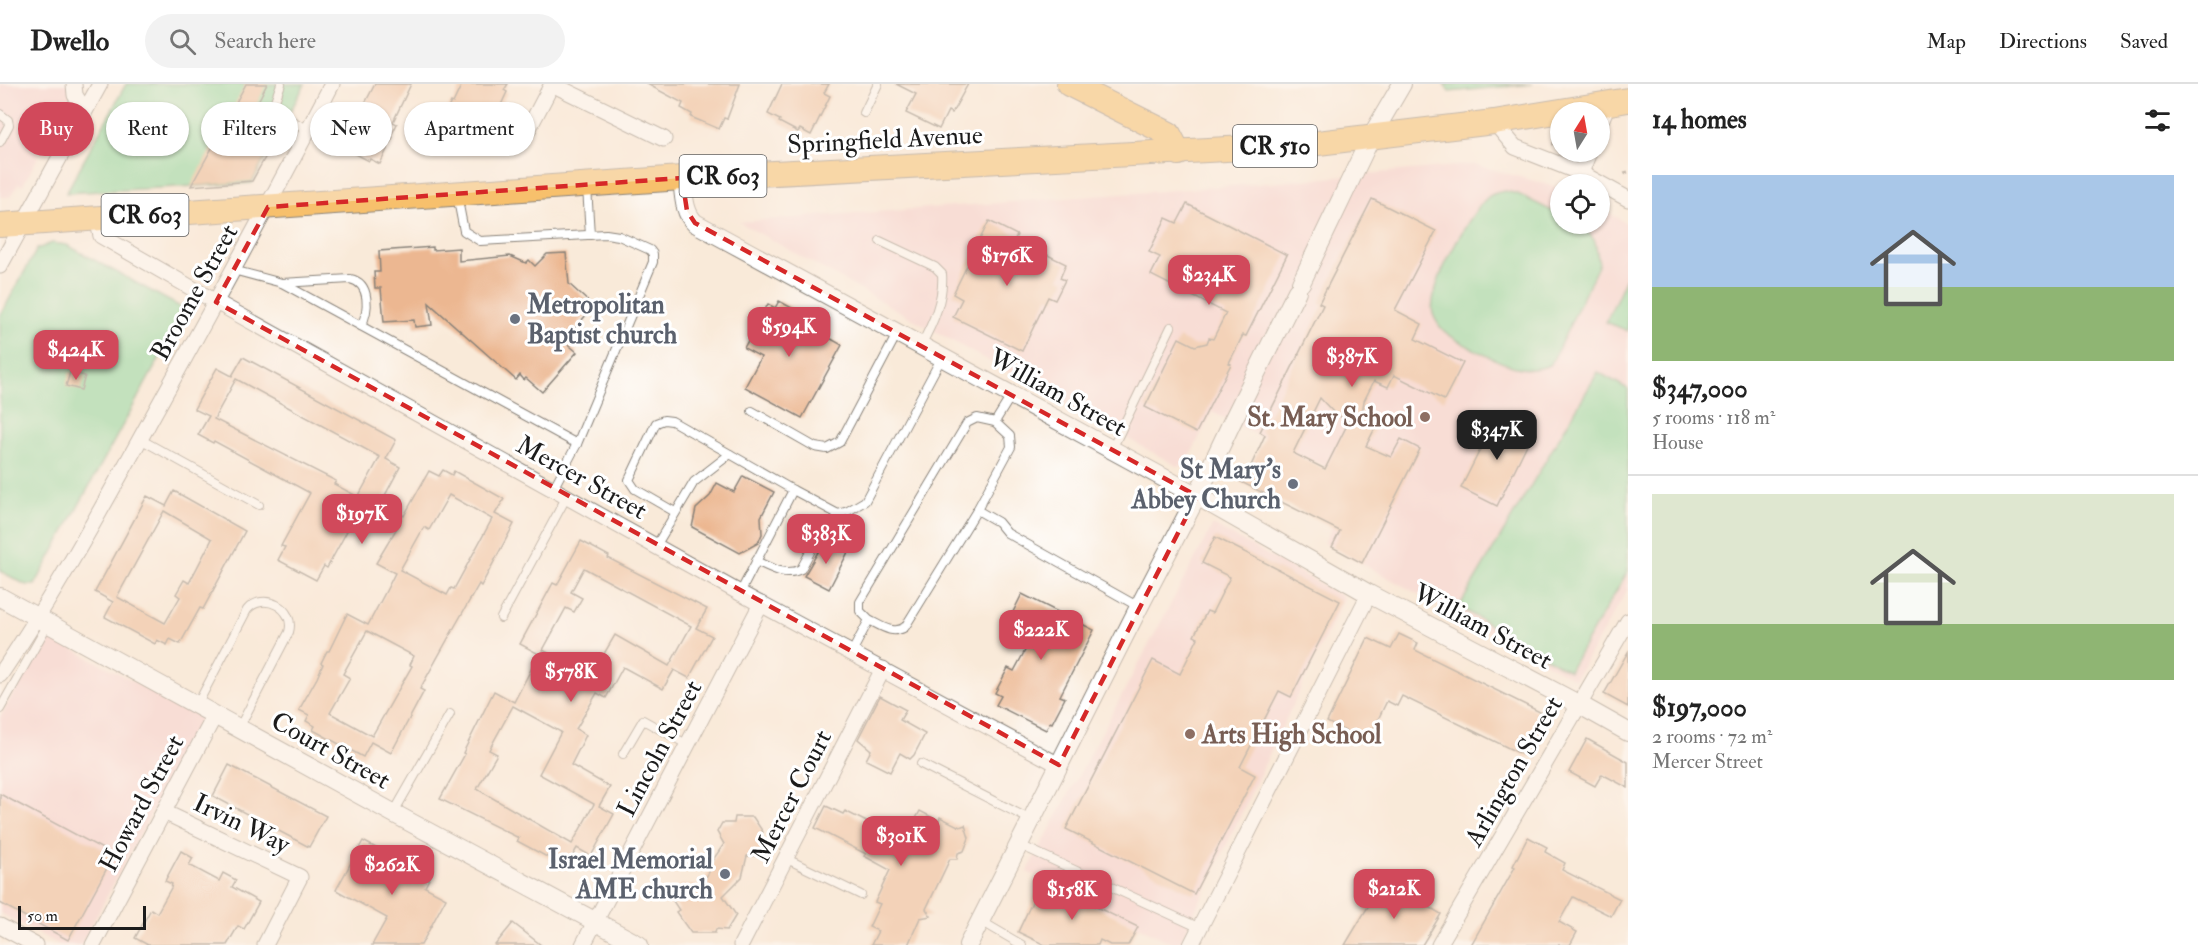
<!DOCTYPE html>
<meta charset="utf-8">
<style>
:root{--surface:#fff;--page:#f2f2f2;--text:#222;--muted:#767676;--line:#e0e0e0;--accent:#d1495b}
body{margin:0;font-family:"IM FELL Double Pica",serif;background:var(--page);color:var(--text);height:100vh;display:flex;flex-direction:column;font-size:22px;white-space:nowrap}
*{box-sizing:border-box;margin:0}
p{font-size:20px;color:var(--muted)}
.icon{flex:none;width:33px;height:33px;fill:none;stroke:currentColor;stroke-width:2;stroke-linecap:round;stroke-linejoin:round}
.map{position:relative;flex:1;overflow:hidden}
.side{display:flex;flex-direction:column;background:var(--surface);width:570px}
.side>*{flex:none}
.guide{position:absolute;left:18px;top:18px;width:570px;height:54px;display:flex;gap:12px}
.needle{width:39px;rotate:11deg}
.buttons{position:absolute;left:1550px;top:18px;display:grid;gap:12px}
.buttons a{display:grid;place-items:center;width:60px;height:60px;border-radius:50%;background:var(--surface);box-shadow:0 2px 4px #0004;font-size:30px}
.scale{position:absolute;left:18px;bottom:15px;width:128px;box-sizing:border-box;padding-left:6px;border:3px solid #1c1c1c;border-top:0;font-size:16px;line-height:21px;white-space:nowrap;color:#1c1c1c;-webkit-text-stroke:4px #fff;paint-order:stroke}
.price{position:absolute;translate:-50% -51px;padding:0 14px;border-radius:12px;background:var(--accent);color:#fff;font-size:20px;line-height:39px;filter:drop-shadow(0 2px 3px #0008)}
.price::after{content:'';position:absolute;left:50%;top:36px;width:18px;height:14px;margin-left:-9px;background:inherit;clip-path:polygon(0 0,100% 0,50% 100%)}
.price.current{background:#222;color:#fff}
ul{padding:0;list-style:none}
li{display:grid;align-content:center;gap:12px;height:318px;padding:0 24px}
li+li{border-top:2px solid var(--line)}
li span{display:grid;place-items:center;height:186px;border-radius:0px;color:#555}
li>.icon{margin-inline-start:auto}
span .icon{width:108px;height:108px;fill:#fffc;stroke-width:1}
li b{font-size:26px}
h2{display:flex;justify-content:space-between;align-items:center;height:72px;padding:0 24px;font-size:26px}
.pill{padding:0 21px;border-radius:27px;background:var(--surface);box-shadow:0 2px 4px #0004;font-size:21px;line-height:54px}
.pill.current{background:var(--accent);color:#fff}
header{display:flex;align-items:center;gap:36px;box-sizing:border-box;height:84px;padding:0 30px;background:var(--surface);border-bottom:2px solid var(--line)}
header strong{font-size:28px}
nav{display:flex;gap:33px;margin-inline-start:auto;font-size:21px}
.search{width:420px;height:54px;background:var(--page);display:flex;align-items:center;gap:15px;box-sizing:border-box;padding:0 21px;border-radius:33px;color:var(--muted);font-size:22px}
main{display:flex;flex:1;min-height:0}
.map>svg:first-child{display:block}
.built{fill:#f7cfd0}
.green{fill:#82d89b;stroke:#4f7a5c;stroke-width:1.5}
.building{fill:#ecb791;fill-rule:evenodd}
.lines{fill:none;stroke-linecap:round;stroke-linejoin:round}
.service-casing{stroke:#8a837a;stroke-width:10}
.minor-casing{stroke:#8a837a;stroke-width:17}
.tertiary-casing{stroke:#8a837a;stroke-width:20}
.primary-casing{stroke:#8a837a;stroke-width:26}
.path{stroke:#8a837a;stroke-width:3;stroke-dasharray:4.5 4.5;stroke-linecap:butt}
.service{stroke:#fff;stroke-width:8}
.minor{stroke:#fff;stroke-width:15}
.tertiary{stroke:#fff;stroke-width:18}
.primary{stroke:#f7c06c;stroke-width:24}
.marked{fill:none;stroke:#d62828;stroke-width:4.5;stroke-dasharray:12 8;stroke-linejoin:round}
.worship-dot{fill:#6b7280;stroke:#fff;stroke-width:2}
.education-dot{fill:#8d6e63;stroke:#fff;stroke-width:2}
.labels{text-anchor:middle;stroke-width:6;stroke-linejoin:round;paint-order:stroke}
.shield{fill:#fff;stroke:#606060;stroke-width:1.5}
.shield-label{font-size:24px;font-weight:bold;fill:#1c1c1c}
.street-label{font-size:26px;fill:#1c1c1c;stroke:#fff}
.worship-label{font-size:26px;font-weight:bold;fill:#5b616d;stroke:#fff;text-anchor:end}
.education-label{font-size:26px;font-weight:bold;fill:#785e54;stroke:#fff;text-anchor:end}
</style>
<header>
<strong>Dwello</strong>
<div class="search"><svg class="icon" aria-label="search" viewBox="0 0 24 24"><circle cx="10" cy="10" r="6"/><path d="M15 15l6 6"/></svg>Search here</div>
<nav><a>Map</a><a>Directions</a><a>Saved</a></nav>
</header>
<main>
<div class="map">
<svg width="1628" height="861" viewBox="0 0 1628 861">
<rect width="100%" height="100%" fill="#fff"/>
<filter id="ink" filterUnits="userSpaceOnUse"><feTurbulence type="fractalNoise" baseFrequency=".0167" numOctaves="2"/><feDisplacementMap in="SourceGraphic" scale="12" xChannelSelector="R" yChannelSelector="G"/><feConvolveMatrix kernelMatrix="1 2 1 2 8 2 1 2 1" color-interpolation-filters="sRGB"/></filter>
<filter id="wash" filterUnits="userSpaceOnUse"><feTurbulence type="fractalNoise" baseFrequency=".008" numOctaves="4" result="noise"/><feDisplacementMap in="SourceGraphic" scale="24" xChannelSelector="R" yChannelSelector="G"/><feGaussianBlur stdDeviation="1.35" result="paint"/><feColorMatrix in="noise" values="0 0 0 0 0 0 0 0 0 0 0 0 0 0 0 0 0 1.4 0 .05"/><feComposite in="paint" operator="in"/></filter>
<g filter="url(#wash)">
<rect width="100%" height="100%" fill="#f9ead9"/>
<g class="built">
<polygon points="0,0 77,0 23,101 18,100 10,113 0,113"/>
<polygon points="1465,81 1476,81 1560,104 1560,140 1599,140 1599,123 1628,140 1628,505 1575,595 1324,459 1355,395 1282,364 1212,328 1185,382 1177,382 739,138 1270,99"/>
<polygon points="1213,441 1344,513 1179,861 1176,861 1027,788"/>
<polygon points="47,551 202,634 81,861 60,861 0,829 0,633"/>
</g>
<g class="green">
<polygon points="126,0 305,0 252,99 66,109"/>
<polygon points="1444,0 1533,0 1449,8"/>
<path d="M1505,107L1518,110L1560,131V140H1576L1584,143L1595,157L1599,180L1551,280C1540,286 1528,286 1516,283C1501,280 1453,256 1443,246C1439,242 1435,235 1433,230C1427,205 1469,129 1488,113C1493,109 1500,108 1505,107Z"/>
<polygon points="52,159 67,161 186,226 35,501 26,501 0,487 0,232 37,165"/>
<polygon points="1628,189 1628,247 1606,238"/>
<polygon points="1598,288 1628,305 1628,487 1569,587 1459,523"/>
</g>
<g id="blocks">
<g class="building">
<polygon points="246,0 267,0 251,31 234,22"/>
<polygon points="375,0 411,0 393,38 397,40 391,52 393,53 380,80 370,75 369,77 348,66 349,64 338,57 358,20 363,23"/>
<polygon points="462,0 508,0 504,6 507,8 480,66 470,60 468,63 448,53 449,50 439,44 451,18 453,19"/>
<polygon points="647,0 740,0 727,35 724,34 719,45 691,33 692,30 681,24 683,19"/>
<polygon points="782,0 829,0 824,9 830,12 811,51 800,45 798,48 779,38 780,36 768,30"/>
<polygon points="896,0 968,0 952,29 948,27 939,45 906,29 916,10"/>
<polygon points="282,43 252,97 191,102 222,46"/>
<path d="M1372,115L1436,147L1395,226L1422,240L1415,255L1463,279L1444,316L1394,291L1388,303L1374,297L1364,317L1361,337L1375,344L1366,362L1391,373L1401,355L1420,365L1362,479L1332,463L1340,447L1239,397L1245,384L1249,386L1265,351L1260,348L1323,221L1319,219ZM1320,314L1335,330L1349,337L1325,385L1293,369Z"/>
<polygon points="1187,120 1287,171 1246,252 1243,251 1229,279 1231,280 1196,349 1145,323 1179,254 1195,262 1207,259 1209,254 1213,255 1226,229 1151,191 1160,173 1149,168 1166,134 1177,139"/>
<polygon points="989,137 1017,151 1015,155 1066,180 1060,194 1065,196 1055,216 1048,213 1022,267 953,233 962,215 953,210"/>
<polygon points="433,163 433,166 459,164 459,177 510,172 526,179 529,176 535,182 547,170 566,169 569,200 592,221 585,228 587,230 564,257 577,268 542,308 526,294 524,296 520,291 516,296 429,219 432,241 415,243 414,236 384,238 381,204 375,204 374,188 380,188 379,167"/>
<polygon points="779,217 812,235 808,242 842,261 802,334 745,303 761,273 744,264 768,220 775,224"/>
<path d="M243,273L396,356L386,375L400,383L381,419L404,432L429,387L439,392L443,386L452,391L454,387L504,415L495,430L514,440L481,502L479,500L455,542L420,605L424,607L391,669L371,658L363,673L313,646L315,642L306,637L309,631L299,626L317,594L323,580L321,579L327,567H329L347,530L368,541L387,505L395,489L376,479L397,444L375,430L367,444L353,436L327,484L324,482L316,496L278,476L285,463L281,462L310,409L214,357L213,359L198,351L209,332L194,325L217,284L232,292ZM236,295L380,373L358,413L334,400L336,397L214,335ZM449,411L492,435L454,505L451,504L447,511L400,486L424,443L429,446ZM367,547L414,572L410,581L412,582L372,652L330,629L350,594L343,590Z"/>
<polygon points="70,288 85,292 81,306 66,302"/>
<polygon points="1497,332 1532,350 1497,422 1461,404"/>
<polygon points="743,392 774,408 761,433 762,450 758,459 740,469 692,443 696,425 710,412 717,399 734,408"/>
<path d="M174,407L245,447L203,525L200,524L180,560L170,555L167,561L157,556L155,560L105,533L113,518L95,508L147,412L166,422ZM164,427L212,455L189,499L184,496L176,510L180,513L165,539L117,513Z"/>
<polygon points="1215,453 1340,517 1291,613 1279,607 1240,683 1255,691 1194,810 1066,745 1153,576 1180,590 1198,554 1194,552 1207,527 1212,529 1230,493 1202,479"/>
<polygon points="825,456 848,468 829,505 804,492"/>
<path d="M581,457L609,472L608,474L707,525L696,544L712,552L689,594L674,586L663,605L623,583L606,614L597,609L576,645L586,651L571,681L610,703L599,722L614,730L591,772L577,764L566,783L517,757L519,754L440,715L465,670L463,669L494,607L514,618L539,570L520,560L553,499L557,501ZM584,484L691,542L669,582L615,551L591,592L543,566L566,524L574,528L582,514L571,508ZM513,622L561,648L539,690L594,720L572,760L477,705L497,670L489,666Z"/>
<polygon points="1022,510 1094,546 1060,612 1065,614 1052,639 1050,638 1046,646 996,621 1001,612 995,609 1008,584 1014,587 1028,561 1003,548"/>
<polygon points="1399,550 1418,559 1415,566 1548,632 1529,674 1402,612 1397,622 1387,617 1367,658 1327,638 1368,554 1391,565"/>
<polygon points="1628,568 1628,623 1604,610"/>
<polygon points="880,612 906,626 900,636 925,650 914,671 910,675 900,669 890,688 866,676 871,666 858,655"/>
<polygon points="1587,655 1628,678 1628,704 1602,690 1595,702 1569,688"/>
<polygon points="229,681 326,732 309,763 213,712"/>
<polygon points="0,710 114,771 68,856 0,819"/>
<polygon points="826,722 843,730 845,727 904,757 920,727 939,737 940,733 960,743 965,741 969,754 964,767 958,769 957,775 950,775 926,825 931,832 920,834 908,861 871,861 878,847 869,843 880,820 875,818 890,786 864,772 866,770 815,744"/>
<polygon points="735,733 753,733 763,748 758,752 765,762 760,772 747,772 742,793 723,812 736,831 727,846 716,845 715,849 691,849 676,828 679,826 673,817 681,801 701,802 709,788 712,777 724,760 717,748 722,739 734,739"/>
<polygon points="1528,753 1547,763 1545,768 1565,779 1562,786 1620,815 1611,832 1573,813 1559,838 1577,848 1570,861 1471,861 1515,783 1513,782"/>
<polygon points="363,757 430,793 425,803 446,814 421,861 372,861 387,834 336,806"/>
<polygon points="181,767 193,774 189,781 219,797 223,789 236,796 232,803 259,818 244,845 238,842 227,861 148,861 135,854 151,825 157,829 171,804 172,800 165,797"/>
<polygon points="1384,796 1441,830 1422,861 1345,861"/>
<polygon points="1042,797 1138,843 1128,861 1110,861 1100,856 1098,861 1045,861 1018,848"/>
<polygon points="513,839 541,861 495,861"/>
</g>
</g>
</g>
<g filter="url(#ink)">
<use href="#blocks" fill-opacity="0" stroke="#8a837a" stroke-width="1.5"/>
<g class="lines">
<g class="service-casing">
<g id="service">
<polyline points="281,0 272,25 308,46"/>
<polyline points="864,29 878,0"/>
<polyline points="0,30 8,36 9,41 0,58"/>
<polyline points="587,103 590,151"/>
<path d="M880,157L935,183L942,190C944,214 933,240 921,261"/>
<polyline points="233,186 282,199 577,360 653,178 653,170 650,166 619,152 606,150 480,157 464,147 457,111"/>
<path d="M282,199L350,195C371,199 369,227 361,242"/>
<polyline points="752,327 815,363 827,365 840,358 898,248"/>
<polyline points="995,338 1011,312"/>
<polyline points="140,355 259,421"/>
<polyline points="1112,365 1171,243"/>
<polyline points="553,405 577,360"/>
<polyline points="793,406 838,430 848,427 865,417 942,273"/>
<polyline points="977,426 998,438 1007,449 1139,523"/>
<polyline points="675,428 635,405 629,396 656,339 664,336 672,337 730,370"/>
<polyline points="656,462 694,398 730,370 793,406 740,509"/>
<path d="M756,477C771,484 786,493 801,485L818,453L830,446L838,430"/>
<polyline points="501,534 567,412"/>
<path d="M852,568L869,536L860,527V518L967,339L977,334L995,338L1010,352L1011,363L977,426L905,543C893,551 881,542 869,536"/>
<path d="M197,621L247,526C263,507 296,524 289,548L239,644"/>
<polyline points="0,625 48,540"/>
<polyline points="623,670 643,636 688,661"/>
<polyline points="921,680 1031,736"/>
<polyline points="394,728 450,630"/>
<polyline points="1020,761 1200,844"/>
<polyline points="785,774 861,811"/>
<polyline points="981,837 1022,861"/>
</g>
</g>
<g class="minor-casing">
<g id="minor">
<polyline points="74,0 75,11 85,27"/>
<polyline points="552,0 664,55"/>
<polyline points="1494,38 1515,63 1581,89 1628,115"/>
<polyline points="1599,42 1608,20"/>
<polyline points="527,48 552,0"/>
<polyline points="1581,89 1589,68"/>
<polyline points="97,134 101,152 216,218 740,509 1059,681"/>
<polyline points="0,182 100,0"/>
<path d="M0,591C57,507 106,417 155,328C215,219 275,111 332,0"/>
<polyline points="164,728 300,793 265,861"/>
<polyline points="0,842 35,861"/>
<polyline points="93,861 215,631"/>
<polyline points="583,861 761,520"/>
<polyline points="741,861 883,585"/>
<polyline points="1191,861 1369,510"/>
<polyline points="1439,861 1628,537"/>
</g>
</g>
<g class="tertiary-casing">
<g id="tertiary">
<path d="M682,94C684,109 683,128 695,139L1197,412L1369,510L1580,621L1628,648"/>
<polyline points="1301,199 1371,53 1402,0"/>
<polyline points="0,513 393,729 639,861"/>
<polyline points="968,861 1139,523 1197,412 1232,338 1297,207"/>
</g>
</g>
<g class="primary-casing">
<g id="primary">
<polyline points="1069,0 1169,50 1179,69"/>
<polyline points="0,141 682,94 1301,61 1494,38 1628,16"/>
</g>
</g>
<g class="path">
<polyline points="1552,60 1560,59"/>
<polyline points="1624,89 1628,88"/>
</g>
<use href="#service" class="service"/>
<use href="#minor" class="minor"/>
<use href="#tertiary" class="tertiary"/>
<use href="#primary" class="primary"/>
</g>
</g>
<path d="M0 0H1628V861H0ZM682,94L687,127L695,139L1197,412L1059,681L216,218L268,123Z" fill="#f9ead9" fill-opacity=".55" fill-rule="evenodd"/>
<path class="marked" d="M682,94L687,127L695,139L1197,412L1059,681L216,218L268,123Z"/>
<g class="worship-dot">
<circle cx="515" cy="235" r="6"/>
<circle cx="1293" cy="400" r="6"/>
<circle cx="725" cy="790" r="6"/>
</g>
<g class="education-dot">
<circle cx="1425" cy="333" r="6"/>
<circle cx="1190" cy="650" r="6"/>
</g>
<g class="labels">
<g class="shield">
<rect x="1233" y="41" width="84" height="42" rx="4.5"/>
<rect x="679.5" y="71" width="87" height="42" rx="4.5"/>
<rect x="101.5" y="110" width="87" height="42" rx="4.5"/>
</g>
<g class="shield-label">
<text x="1275" y="70">CR 510</text>
<text x="723" y="100">CR 603</text>
<text x="145" y="139">CR 603</text>
</g>
<g class="street-label">
<text transform="translate(885 55) rotate(-3)" y="9">Springfield Avenue</text>
<text transform="translate(194 208) rotate(-61)" y="9">Broome Street</text>
<text transform="translate(1058 308) rotate(29)" y="9">William Street</text>
<text transform="translate(582 393) rotate(29)" y="9">Mercer Street</text>
<text transform="translate(1483 542) rotate(28)" y="9">William Street</text>
<text transform="translate(659 664) rotate(-62)" y="9">Lincoln Street</text>
<text transform="translate(331 666) rotate(29)" y="9">Court Street</text>
<text transform="translate(1513 687) rotate(-60)" y="9">Arlington Street</text>
<text transform="translate(791 712) rotate(-63)" y="9">Mercer Court</text>
<text transform="translate(141 719) rotate(-62)" y="9">Howard Street</text>
<text transform="translate(242 739) rotate(26)" y="9">Irvin Way</text>
</g>
<g class="worship-label">
<text x="527" y="229" text-anchor="start">Metropolitan<tspan x="527" dy="30">Baptist church</tspan></text>
<text x="1281" y="394">St Mary's<tspan x="1281" dy="30">Abbey Church</tspan></text>
<text x="713" y="784">Israel Memorial<tspan x="713" dy="30">AME church</tspan></text>
</g>
<g class="education-label">
<text x="1413" y="342">St. Mary School</text>
<text x="1202" y="659" text-anchor="start">Arts High School</text>
</g>
</g>
</svg>
<div class="buttons">
<a><svg class="needle" viewBox="-14 -14 28 28"><path d="M0-13l5 13h-10z" fill="#e53935"/><path d="M0 13l5-13h-10z" fill="#767676"/></svg></a>
<a><svg class="icon" aria-label="locate" viewBox="0 0 24 24"><circle cx="12" cy="12" r="6"/><path d="M12 2v4M12 18v4M2 12h4M18 12h4"/></svg></a>
</div>
<div class="scale">50 m</div>
<b class="price" style="left:1007px;top:203px">$176K</b>
<b class="price" style="left:1209px;top:222px">$234K</b>
<b class="price" style="left:789px;top:274px">$594K</b>
<b class="price" style="left:76px;top:297px">$424K</b>
<b class="price" style="left:1352px;top:304px">$387K</b>
<b class="price current" style="left:1497px;top:377px">$347K</b>
<b class="price" style="left:362px;top:461px">$197K</b>
<b class="price" style="left:826px;top:481px">$383K</b>
<b class="price" style="left:1041px;top:577px">$222K</b>
<b class="price" style="left:571px;top:619px">$578K</b>
<b class="price" style="left:901px;top:783px">$301K</b>
<b class="price" style="left:392px;top:812px">$262K</b>
<b class="price" style="left:1394px;top:836px">$212K</b>
<b class="price" style="left:1072px;top:837px">$158K</b>
<div class="guide">
<a class="pill current">Buy</a>
<a class="pill">Rent</a>
<a class="pill">Filters</a>
<a class="pill">New</a>
<a class="pill">Apartment</a>
</div>
</div>
<section class="side">
<h2>14 homes<svg class="icon" aria-label="filters" viewBox="0 0 24 24"><path d="M4 7h16M4 17h16"/><circle cx="9" cy="7" r="2"/><circle cx="15" cy="17" r="2"/></svg></h2>
<ul>
<li><span style="background:linear-gradient(#a9c7e8 60%,#8fb573 0)"><svg class="icon" aria-label="home" viewBox="0 0 24 24"><path d="M3 11l9-7 9 7M6 9v11h12V9"/></svg></span><div><b>$347,000</b><p>5 rooms · 118 m²</p><p>House</p></div></li>
<li><span style="background:linear-gradient(#dfe7d0 70%,#8fb573 0)"><svg class="icon" aria-label="home" viewBox="0 0 24 24"><path d="M3 11l9-7 9 7M6 9v11h12V9"/></svg></span><div><b>$197,000</b><p>2 rooms · 72 m²</p><p>Mercer Street</p></div></li>
</ul>
</section>
</main>
